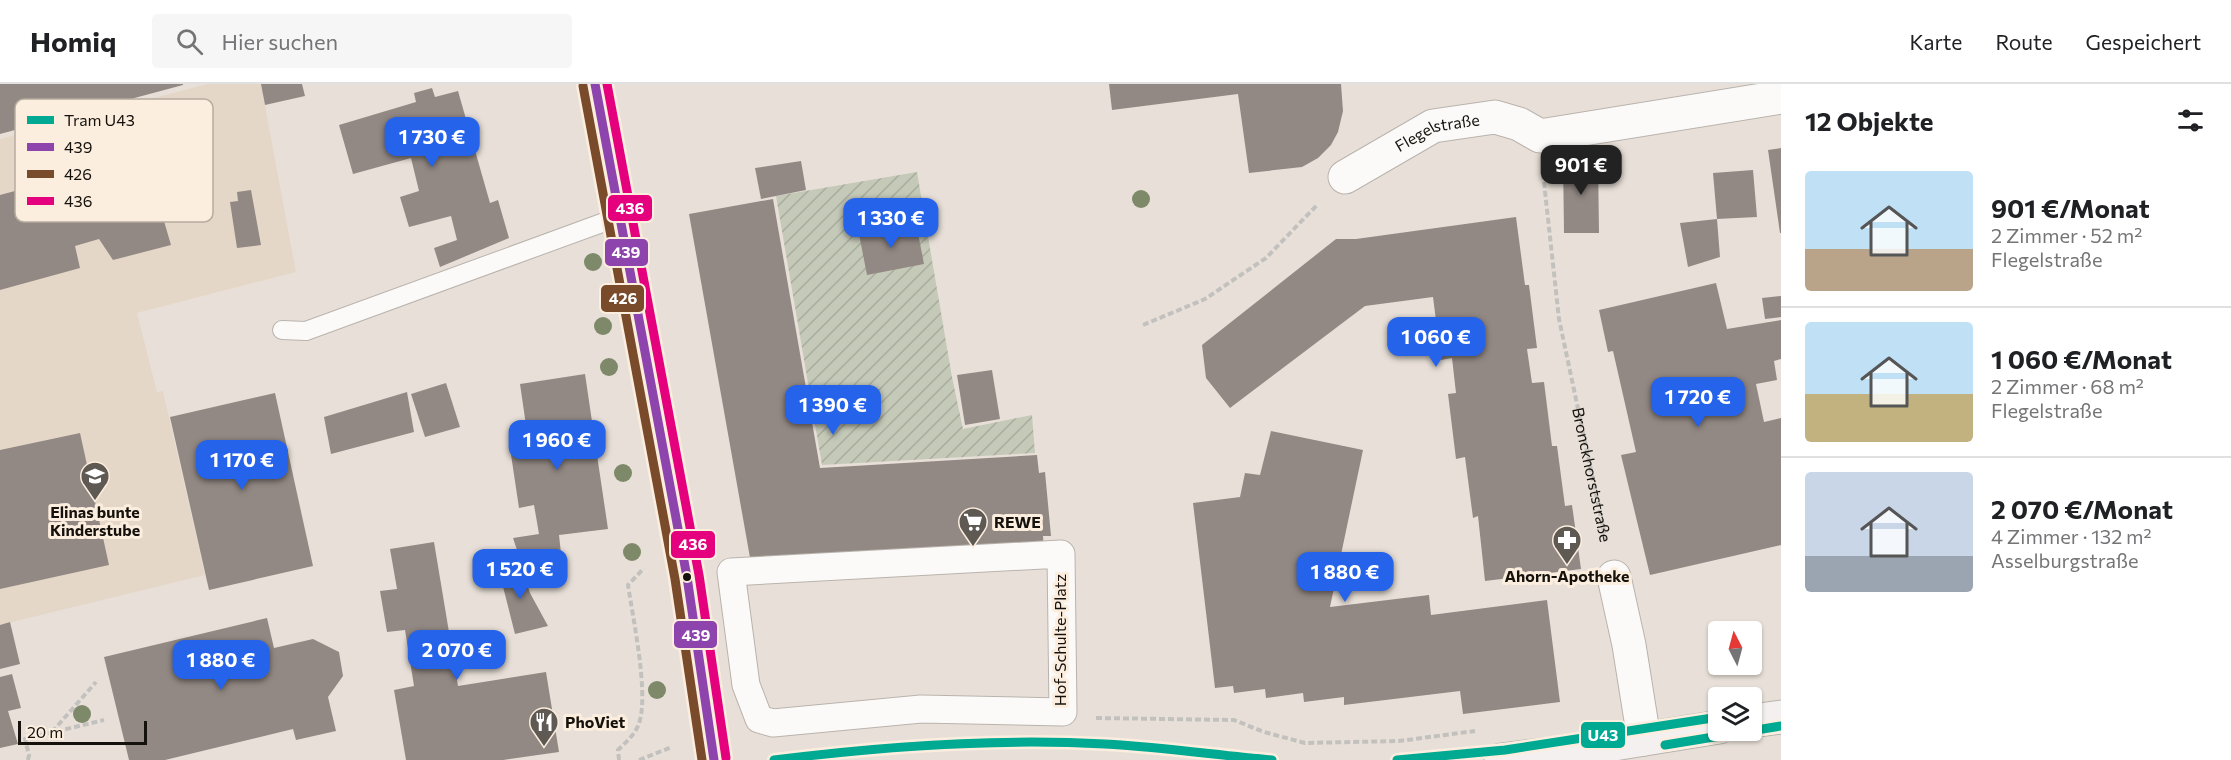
<!DOCTYPE html>
<html lang="de">
<meta charset="utf-8">
<style>
:root{--surface:#fff;--page:#f6f6f6;--text:#202124;--muted:#757577;--line:#e0e0e0;--accent:#2563eb}
body{margin:0;font-family:Commissioner,sans-serif;background:var(--page);color:var(--text);height:100vh;display:flex;flex-direction:column;font-size:22px;white-space:nowrap}
*{box-sizing:border-box;margin:0}
p{font-size:20px;color:var(--muted)}
.icon{flex:none;width:33px;height:33px;fill:none;stroke:currentColor;stroke-width:2;stroke-linecap:round;stroke-linejoin:round}
.map{position:relative;flex:1;overflow:hidden}
.side{display:flex;flex-direction:column;background:var(--surface);width:450px}
.side>*{flex:none}
.needle{width:39px;rotate:354deg}
.fabs{position:absolute;left:1708px;top:537px;display:grid;gap:12px}
.fabs a{display:grid;place-items:center;width:54px;height:54px;border-radius:6px;background:var(--surface);box-shadow:0 2px 4px #0004;font-size:30px}
.scale{position:absolute;left:18px;bottom:15px;width:129px;box-sizing:border-box;padding-left:6px;border:3px solid #15110c;border-top:0;font-size:16px;line-height:21px;white-space:nowrap;color:#15110c;-webkit-text-stroke:4px #fceedf;paint-order:stroke}
.price{position:absolute;translate:-50% -51px;padding:0 14px;border-radius:12px;background:var(--accent);color:#fff;font-size:20px;line-height:39px;filter:drop-shadow(0 2px 3px #0008)}
.price::after{content:'';position:absolute;left:50%;top:36px;width:18px;height:14px;margin-left:-9px;background:inherit;clip-path:polygon(0 0,100% 0,50% 100%)}
.price.on{background:#222;color:#fff}
ul{padding:0;list-style:none}
li{display:flex;align-items:center;gap:18px;height:150px;padding:0 24px}
li+li{border-top:2px solid var(--line)}
li span{display:grid;place-items:center;flex:none;width:168px;height:120px;border-radius:6px;color:#555}
li>.icon{margin-inline-start:auto}
span .icon{width:72px;height:72px;fill:#fffc;stroke-width:1}
li b{font-size:26px}
h2{display:flex;justify-content:space-between;align-items:center;height:72px;padding:0 24px;font-size:26px}
header{display:flex;align-items:center;gap:36px;box-sizing:border-box;height:84px;padding:0 30px;background:var(--surface);border-bottom:2px solid var(--line)}
header strong{font-size:28px}
nav{display:flex;gap:33px;margin-inline-start:auto;font-size:21px}
.search{width:420px;height:54px;background:var(--page);display:flex;align-items:center;gap:15px;box-sizing:border-box;padding:0 21px;border-radius:6px;color:var(--muted);font-size:22px}
main{display:flex;flex:1;min-height:0}
.map>svg:first-child{display:block}
.built{fill:#e5d7c8}
.garden{fill:url(#garden-furrows)}
.building{fill:#938984}
.lines{fill:none;stroke-linecap:round;stroke-linejoin:round}
.service-casing{stroke:#b9b3ad;stroke-width:20}
.pedestrian-casing{stroke:#b9b3ad;stroke-width:29}
.minor-casing{stroke:#b9b3ad;stroke-width:35}
.secondary-casing{stroke:#b9b3ad;stroke-width:35}
.path{stroke:#c3c1be;stroke-width:4;stroke-dasharray:6 3;stroke-linecap:butt}
.service{stroke:#fcfaf9;stroke-width:18}
.pedestrian{stroke:#fcfaf9;stroke-width:27}
.minor{stroke:#fcfaf9;stroke-width:33}
.secondary{stroke:#f5f0f0;stroke-width:33}
.bus-1-casing{stroke:#fceedf;stroke-width:14}
.bus-2-casing{stroke:#fceedf;stroke-width:14}
.bus-3-casing{stroke:#fceedf;stroke-width:14}
.bus-1{stroke:#8e44ad;stroke-width:9}
.bus-2{stroke:#7a4b2a;stroke-width:9}
.bus-3{stroke:#e5007d;stroke-width:9}
.tram-1-casing{stroke:#fceedf;stroke-width:14}
.tram-1{stroke:#00a991;stroke-width:9}
.tree{fill:#7e8969}
.bus-dot{fill:#15110c;stroke:#fceedf;stroke-width:2}
.labels{text-anchor:middle;stroke-width:6;stroke-linejoin:round;paint-order:stroke}
.street-label{font-size:16px;fill:#15110c;stroke:#fceedf}
.poi-label{font-size:16px;font-weight:bold;fill:#15110c;stroke:#fceedf}
.key{fill:#fceedf;stroke:#b7aca0;stroke-width:1.5}
.key-label{font-size:16px;fill:#15110c}
.line-badge{stroke:#fceedf;stroke-width:2}
.badge-label{font-size:16px;text-anchor:middle;font-weight:bold;fill:#fff}
</style>
<header>
<strong>Homiq</strong>
<div class="search"><svg class="icon" aria-label="search" viewBox="0 0 24 24"><circle cx="10" cy="10" r="6"/><path d="M15 15l6 6"/></svg>Hier suchen</div>
<nav><a>Karte</a><a>Route</a><a>Gespeichert</a></nav>
</header>
<main>
<div class="map">
<svg width="1781" height="676" viewBox="0 0 1781 676">
<defs>
<pattern id="garden-furrows" width="10" height="10" patternUnits="userSpaceOnUse" patternTransform="scale(1.5)"><rect width="10" height="10" fill="#c5c9b8"/><path d="M-1 1l2-2M0 10L10 0M9 11l2-2" fill="none" stroke="#a8ac9d"/></pattern>
</defs>
<rect width="100%" height="100%" fill="#e8e0d8"/>
<polygon class="built" points="207,0 261,0 296,188 137,229 157,308 163,307 205,491 0,541 0,55"/>
<polygon class="garden" points="917,88 952,293 963,345 1032,331 1035,369 822,381 776,112"/>
<g class="building">
<polygon points="0,0 183,0 183,1 0,50"/>
<polygon points="261,0 302,0 305,12 265,21"/>
<polygon points="1109,0 1341,0 1343,27 1338,48 1331,61 1318,74 1302,83 1249,89 1238,10 1112,26"/>
<polygon points="432,4 435,13 458,7 490,119 498,116 509,154 440,183 434,164 457,156 451,132 409,143 400,113 419,107 411,74 353,90 339,41 416,18 414,9"/>
<polygon points="1781,64 1781,149 1780,149 1768,66"/>
<polygon points="145,72 171,161 113,176 99,155 75,162 80,184 0,206 0,111"/>
<polygon points="1563,75 1598,75 1599,149 1564,149"/>
<polygon points="801,77 806,106 761,115 755,84"/>
<polygon points="1753,86 1757,133 1717,135 1720,173 1688,183 1680,139 1717,135 1713,89"/>
<polygon points="251,106 261,161 237,164 230,118 238,117 237,108"/>
<polygon points="773,115 820,384 1037,371 1039,389 1045,388 1051,452 1043,452 1044,468 752,485 689,130"/>
<polygon points="1516,133 1525,201 1529,201 1537,264 1527,265 1532,299 1544,298 1552,362 1557,362 1565,422 1572,421 1581,485 1485,497 1478,432 1473,434 1465,373 1456,375 1448,310 1456,309 1452,274 1441,276 1433,213 1365,222 1230,324 1206,294 1202,261 1336,155 1356,155"/>
<polygon points="916,139 924,180 867,191 859,150"/>
<polygon points="1716,199 1727,245 1781,236 1781,275 1774,277 1777,296 1756,300 1764,338 1781,334 1781,461 1650,491 1621,371 1636,368 1613,267 1608,268 1599,226"/>
<polygon points="1781,212 1781,233 1765,235 1762,214"/>
<polygon points="992,286 1000,335 965,341 957,291"/>
<polygon points="585,290 608,445 559,451 561,469 558,470 561,489 526,496 523,478 521,478 513,454 539,450 534,421 519,424 510,364 529,362 520,300"/>
<polygon points="446,299 460,343 425,353 411,310"/>
<polygon points="407,308 414,348 331,370 324,333"/>
<polygon points="275,309 313,482 209,506 170,333"/>
<polygon points="1271,347 1363,366 1330,523 1429,511 1431,531 1547,516 1560,618 1463,630 1460,607 1344,621 1344,613 1304,618 1303,609 1266,614 1265,605 1234,609 1233,602 1215,604 1193,419 1240,413 1245,389 1260,391"/>
<polygon points="80,349 109,481 0,505 0,366"/>
<polygon points="434,458 458,602 546,588 559,668 503,676 406,676 394,606 414,602 405,546 387,548 380,507 397,505 390,465"/>
<polygon points="520,478 530,509 548,542 515,550 498,483"/>
<polygon points="267,534 274,564 313,555 339,568 343,592 328,613 336,647 296,656 293,645 165,676 129,676 104,573"/>
<polygon points="10,538 20,580 0,585 0,541"/>
<polygon points="12,590 21,624 8,627 18,660 0,664 0,593"/>
</g>
<g class="lines">
<g class="service-casing">
<polyline id="service" points="282,246 306,247 621,132"/>
</g>
<g class="pedestrian-casing">
<polygon id="pedestrian" points="1061,470 1063,628 921,625 773,639 759,635 746,601 731,488"/>
</g>
<g class="minor-casing">
<g id="minor">
<polyline points="595,0 687,493 714,676"/>
<path id="s2" d="M1345,93L1433,42L1495,33L1519,40L1540,52L1781,13"/>
<polyline points="1614,493 1629,561 1644,655"/>
</g>
</g>
<g class="secondary-casing">
<g id="secondary">
<polyline points="1752,637 1781,633"/>
<polyline points="1501,676 1558,669 1719,643"/>
</g>
</g>
<g class="path">
<path id="s1" d="M1543,89L1559,235L1606,457"/>
<polyline points="1143,241 1205,215 1266,174 1318,120"/>
<polyline points="1096,634 1234,636 1264,648 1305,659 1399,657 1475,647"/>
<polyline points="52,648 96,598"/>
<polyline points="28,676 29,671 25,655 104,636"/>
<path d="M619,676L618,666C627,657 637,649 640,636C648,606 633,534 628,501L644,484"/>
<polyline points="639,676 672,663"/>
</g>
<use href="#service" class="service"/>
<use href="#pedestrian" class="pedestrian"/>
<use href="#minor" class="minor"/>
<use href="#secondary" class="secondary"/>
<g class="bus-1-casing">
<polyline id="bus-1" points="595,0 687,493 714,676"/>
</g>
<g class="bus-2-casing">
<polyline id="bus-2" points="583,2 675,495 702,676"/>
</g>
<g class="bus-3-casing">
<polyline id="bus-3" points="607,0 699,491 726,674"/>
</g>
<use href="#bus-1" class="bus-1"/>
<use href="#bus-2" class="bus-2"/>
<use href="#bus-3" class="bus-3"/>
<g class="tram-1-casing">
<g id="tram-1">
<polyline points="1665,661 1781,642"/>
<path d="M774,676C884,662 994,654 1105,660C1161,663 1216,671 1272,676"/>
<polyline points="1397,676 1505,666 1719,633"/>
</g>
</g>
<use href="#tram-1" class="tram-1"/>
</g>
<g class="tree">
<circle cx="1141" cy="115" r="9"/>
<circle cx="593" cy="178" r="9"/>
<circle cx="603" cy="242" r="9"/>
<circle cx="609" cy="283" r="9"/>
<circle cx="623" cy="389" r="9"/>
<circle cx="632" cy="468" r="9"/>
<circle cx="657" cy="606" r="9"/>
<circle cx="82" cy="630" r="9"/>
</g>
<defs>
<g id="school-pin" transform="scale(1.5)"><path d="M0 17L-7.5 6A9.5 9.5 0 1 1 7.5 6Z" fill="#5f5953" stroke="#fceedf"/><path d="M0-5L7-2L0 1L-7-2ZM-4 1L0 2.5L4 1V4Q0 6-4 4Z" fill="#fff"/></g>
<g id="supermarket-pin" transform="scale(1.5)"><path d="M0 17L-7.5 6A9.5 9.5 0 1 1 7.5 6Z" fill="#5f5953" stroke="#fceedf"/><path d="M-6-5.5h2.5l.6 2H6L4.5 2H-2.5L-4.4-4H-6ZM-1.5 3.2a1.3 1.3 0 1 0 .1 0ZM3 3.2a1.3 1.3 0 1 0 .1 0Z" fill="#fff"/></g>
<g id="pharmacy-pin" transform="scale(1.5)"><path d="M0 17L-7.5 6A9.5 9.5 0 1 1 7.5 6Z" fill="#5f5953" stroke="#fceedf"/><path d="M-2-6h4v4h4v4h-4v4h-4v-4h-4v-4h4Z" fill="#fff"/></g>
<g id="restaurant-pin" transform="scale(1.5)"><path d="M0 17L-7.5 6A9.5 9.5 0 1 1 7.5 6Z" fill="#5f5953" stroke="#fceedf"/><path d="M-5-6h1v4h1v-4h1v4h1v-4h1v5L-1.5 .5V6h-2V.5L-5-1ZM5-6V6H3V1.5H1.5Q1.5-4 5-6Z" fill="#fff"/></g>
</defs>
<g fill-rule="evenodd">
<use href="#school-pin" x="95" y="392"/>
<use href="#supermarket-pin" x="973" y="438"/>
<use href="#pharmacy-pin" x="1567" y="456"/>
<use href="#restaurant-pin" x="544" y="638"/>
</g>
<circle class="bus-dot" cx="687" cy="493" r="5"/>
<g class="labels">
<g class="street-label">
<text dy="6" stroke="none"><textPath href="#s2" startOffset="104">Flegelstraße</textPath></text>
<text dy="6" stroke="none"><textPath href="#s1" startOffset="306">Bronckhorststraße</textPath></text>
<text transform="translate(1060 556) rotate(-90)" y="6">Hof-Schulte-Platz</text>
</g>
<g class="poi-label">
<text x="95" y="434">Elinas bunte<tspan x="95" dy="18">Kinderstube</tspan></text>
<text x="994" y="444" text-anchor="start">REWE</text>
<text x="1567" y="498">Ahorn-Apotheke</text>
<text x="565" y="644" text-anchor="start">PhoViet</text>
</g>
</g>
<rect x="15" y="15" width="198" height="123" rx="9" class="key"/>
<rect x="27" y="32" width="27" height="8" fill="#00a991"/>
<rect x="27" y="59" width="27" height="8" fill="#8e44ad"/>
<rect x="27" y="86" width="27" height="8" fill="#7a4b2a"/>
<rect x="27" y="113" width="27" height="8" fill="#e5007d"/>
<g class="key-label">
<text x="64" y="42">Tram U43</text>
<text x="64" y="69">439</text>
<text x="64" y="96">426</text>
<text x="64" y="123">436</text>
</g>
<g class="line-badge">
<rect x="607" y="110" width="46" height="28" rx="6" fill="#e5007d"/>
<rect x="604" y="154" width="45" height="29" rx="6" fill="#8e44ad"/>
<rect x="600" y="200" width="45" height="29" rx="6" fill="#7a4b2a"/>
<rect x="670" y="446" width="46" height="29" rx="6" fill="#e5007d"/>
<rect x="673" y="536" width="45" height="29" rx="6" fill="#8e44ad"/>
<rect x="1580" y="637" width="46" height="28" rx="6" fill="#00a991"/>
</g>
<g class="badge-label">
<text x="630" y="130">436</text>
<text x="626" y="174">439</text>
<text x="623" y="220">426</text>
<text x="693" y="466">436</text>
<text x="696" y="557">439</text>
<text x="1603" y="657">U43</text>
</g>
</svg>
<div class="fabs">
<a><svg class="needle" viewBox="-14 -14 28 28"><path d="M0-13l5 13h-10z" fill="#e53935"/><path d="M0 13l5-13h-10z" fill="#757577"/></svg></a>
<a><svg class="icon" aria-label="layers" viewBox="0 0 24 24"><path d="M12 4l9 5-9 5-9-5zM3 14l9 5 9-5"/></svg></a>
</div>
<div class="scale">20 m</div>
<b class="price" style="left:432px;top:84px">1 730 €</b>
<b class="price on" style="left:1581px;top:112px">901 €</b>
<b class="price" style="left:891px;top:165px">1 330 €</b>
<b class="price" style="left:1436px;top:284px">1 060 €</b>
<b class="price" style="left:1698px;top:344px">1 720 €</b>
<b class="price" style="left:833px;top:352px">1 390 €</b>
<b class="price" style="left:557px;top:387px">1 960 €</b>
<b class="price" style="left:242px;top:407px">1 170 €</b>
<b class="price" style="left:520px;top:516px">1 520 €</b>
<b class="price" style="left:1345px;top:519px">1 880 €</b>
<b class="price" style="left:457px;top:597px">2 070 €</b>
<b class="price" style="left:221px;top:607px">1 880 €</b>
</div>
<section class="side">
<h2>12 Objekte<svg class="icon" aria-label="filters" viewBox="0 0 24 24"><path d="M4 7h16M4 17h16"/><circle cx="9" cy="7" r="2"/><circle cx="15" cy="17" r="2"/></svg></h2>
<ul>
<li><span style="background:linear-gradient(#bfe0f5 65%,#b9a48a 0)"><svg class="icon" aria-label="home" viewBox="0 0 24 24"><path d="M3 11l9-7 9 7M6 9v11h12V9"/></svg></span><div><b>901 €/Monat</b><p>2 Zimmer · 52 m²</p><p>Flegelstraße</p></div></li>
<li><span style="background:linear-gradient(#bfe0f5 60%,#c2b280 0)"><svg class="icon" aria-label="home" viewBox="0 0 24 24"><path d="M3 11l9-7 9 7M6 9v11h12V9"/></svg></span><div><b>1 060 €/Monat</b><p>2 Zimmer · 68 m²</p><p>Flegelstraße</p></div></li>
<li><span style="background:linear-gradient(#c9d6e8 70%,#9aa5b1 0)"><svg class="icon" aria-label="home" viewBox="0 0 24 24"><path d="M3 11l9-7 9 7M6 9v11h12V9"/></svg></span><div><b>2 070 €/Monat</b><p>4 Zimmer · 132 m²</p><p>Asselburgstraße</p></div></li>
</ul>
</section>
</main>
